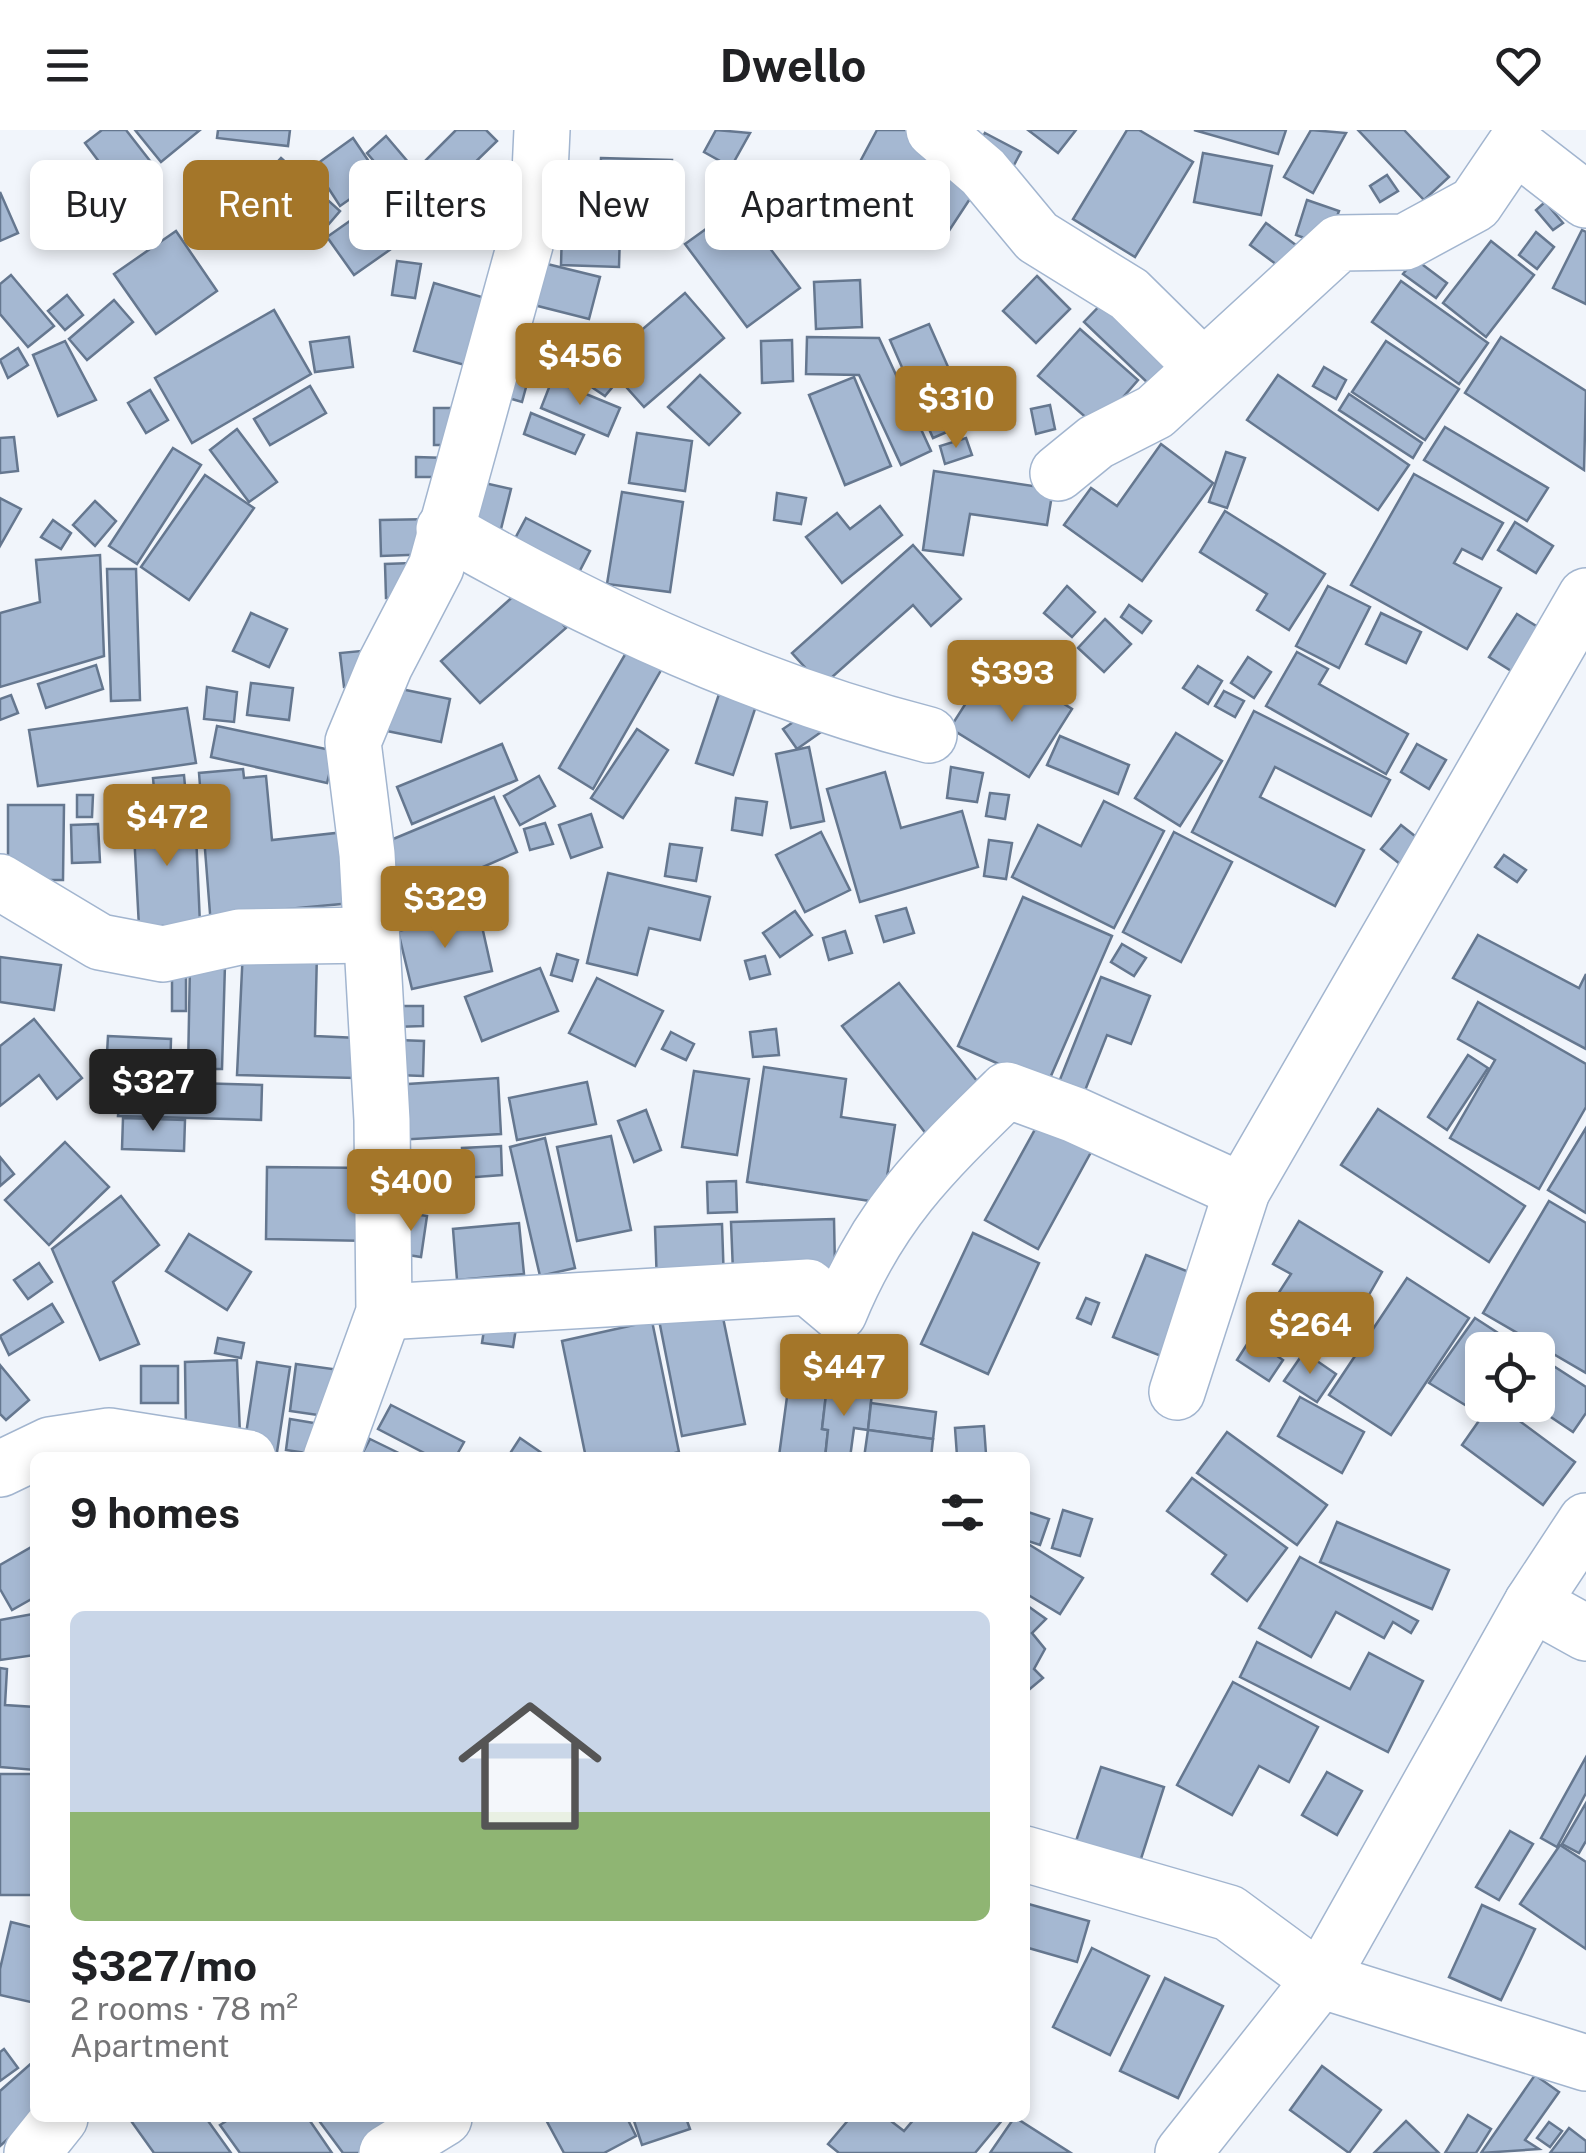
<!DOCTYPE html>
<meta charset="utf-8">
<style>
:root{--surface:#fff;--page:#f6f6f6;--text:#202124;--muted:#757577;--line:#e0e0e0;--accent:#a47629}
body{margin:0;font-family:"Public Sans",sans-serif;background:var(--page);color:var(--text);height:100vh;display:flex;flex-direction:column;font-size:38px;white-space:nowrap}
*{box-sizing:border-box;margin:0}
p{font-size:32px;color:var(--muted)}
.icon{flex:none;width:55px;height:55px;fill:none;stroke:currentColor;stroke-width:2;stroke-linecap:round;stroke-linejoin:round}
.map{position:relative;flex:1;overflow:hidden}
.side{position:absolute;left:30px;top:1322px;width:1000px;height:670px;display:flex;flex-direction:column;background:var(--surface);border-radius:15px;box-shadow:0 5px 15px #0003}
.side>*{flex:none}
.hud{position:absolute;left:30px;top:30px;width:1000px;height:90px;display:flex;gap:20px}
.fabs{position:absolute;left:1465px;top:1202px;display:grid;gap:20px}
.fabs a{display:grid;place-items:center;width:90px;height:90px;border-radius:15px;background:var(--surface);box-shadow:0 5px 15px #0003;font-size:50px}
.price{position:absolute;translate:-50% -85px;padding:0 22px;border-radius:10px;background:var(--accent);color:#fff;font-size:32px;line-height:65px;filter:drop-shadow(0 2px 5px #0008)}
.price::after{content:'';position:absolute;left:50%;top:60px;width:30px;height:22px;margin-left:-15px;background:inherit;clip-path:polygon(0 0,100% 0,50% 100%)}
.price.active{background:#222;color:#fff}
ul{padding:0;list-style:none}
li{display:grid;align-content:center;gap:20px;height:530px;padding:0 40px}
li+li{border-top:2px solid var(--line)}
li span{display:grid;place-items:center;height:310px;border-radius:15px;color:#555}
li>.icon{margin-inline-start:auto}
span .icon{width:180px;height:180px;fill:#fffc;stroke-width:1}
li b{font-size:42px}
h2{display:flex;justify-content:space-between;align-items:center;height:120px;padding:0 40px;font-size:42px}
.pill{padding:0 35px;border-radius:15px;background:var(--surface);box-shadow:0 5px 15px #0003;font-size:35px;line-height:90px}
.pill.active{background:var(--accent);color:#fff}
header{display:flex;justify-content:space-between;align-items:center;height:130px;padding:0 40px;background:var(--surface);font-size:45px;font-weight:700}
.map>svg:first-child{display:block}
.building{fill:#a5b8d2;stroke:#65778f;stroke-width:2.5}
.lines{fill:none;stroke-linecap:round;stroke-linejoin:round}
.minor-casing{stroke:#a2b5cf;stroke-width:58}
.minor{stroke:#fff;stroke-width:55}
</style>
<header><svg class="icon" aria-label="menu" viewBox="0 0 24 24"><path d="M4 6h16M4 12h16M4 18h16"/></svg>Dwello<svg class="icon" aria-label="heart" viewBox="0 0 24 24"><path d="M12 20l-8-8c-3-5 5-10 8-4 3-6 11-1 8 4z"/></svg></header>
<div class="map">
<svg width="1586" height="2023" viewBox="0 0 1586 2023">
<rect width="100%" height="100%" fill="#f1f5fb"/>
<g class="building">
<polygon points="102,0 126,0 154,36 121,61 85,13"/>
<polygon points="135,0 200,0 161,32"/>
<polygon points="218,0 290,0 288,16 217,8"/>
<polygon points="456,0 486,0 497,11 423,83 398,58"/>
<polygon points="716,0 750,3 731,37 704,22"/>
<polygon points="877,0 915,0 935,12 896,84 846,58"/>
<polygon points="1028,0 1076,0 1058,23"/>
<polygon points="1127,0 1139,0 1193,32 1135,127 1073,89"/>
<polygon points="1194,0 1286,0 1278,24"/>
<polygon points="1311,0 1346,3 1313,63 1284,47"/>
<polygon points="1358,0 1404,0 1449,47 1424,70"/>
<polygon points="985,3 1021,22 1008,46 972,26"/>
<polygon points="386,6 408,32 389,49 367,23"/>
<polygon points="353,8 380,48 340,76 314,36"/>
<polygon points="1203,23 1272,36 1261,85 1194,72"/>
<polygon points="281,28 340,81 316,109 257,54"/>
<polygon points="601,28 672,30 670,89 598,87"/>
<polygon points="546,30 591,34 586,94 541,89"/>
<polygon points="942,30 979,55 939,116 900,89"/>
<polygon points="498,34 535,55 517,87 480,67"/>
<polygon points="1387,45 1398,61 1380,72 1370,56"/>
<polygon points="0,62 18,103 0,111"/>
<polygon points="384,67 411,105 354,145 327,107"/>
<polygon points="1307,70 1339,81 1326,116 1296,105"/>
<polygon points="1545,72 1563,93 1553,100 1536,80"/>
<polygon points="738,76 800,158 747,197 685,114"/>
<polygon points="1266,93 1300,118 1284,140 1250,115"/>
<polygon points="562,100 620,102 619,137 561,135"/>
<polygon points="1582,100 1586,102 1586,174 1553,158"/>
<polygon points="176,101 217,161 156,204 114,144"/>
<polygon points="1536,102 1554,117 1537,139 1519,125"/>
<polygon points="1491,111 1534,145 1486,207 1443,173"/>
<polygon points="1415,129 1447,153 1436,168 1403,144"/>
<polygon points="397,131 421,134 415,168 392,165"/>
<polygon points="535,131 600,147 589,189 526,173"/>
<polygon points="11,145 54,196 28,217 0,184 0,154"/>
<polygon points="1037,146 1070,179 1036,213 1003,181"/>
<polygon points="860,150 862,197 816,199 814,152"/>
<polygon points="1401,151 1488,213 1459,254 1372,192"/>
<polygon points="434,153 492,170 472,237 414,221"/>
<polygon points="685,163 724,208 644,277 604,232"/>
<polygon points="1112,163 1180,228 1152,257 1084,192"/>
<polygon points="67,165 83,185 65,200 48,181"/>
<polygon points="114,170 133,192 87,230 69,209"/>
<polygon points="274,180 311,244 192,313 155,248"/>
<polygon points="929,194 972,291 933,308 890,210"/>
<polygon points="1080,199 1138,250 1097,297 1038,246"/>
<polygon points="524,200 551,205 547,227 520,223"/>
<polygon points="349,207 353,237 315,242 310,212"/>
<polygon points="807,207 879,208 931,321 901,335 859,245 806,244"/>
<polygon points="1501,207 1586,261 1584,340 1465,263"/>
<polygon points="792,210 793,251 762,253 761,211"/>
<polygon points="65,211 96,270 58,286 33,225"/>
<polygon points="1386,211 1459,259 1425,310 1352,262"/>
<polygon points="570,216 587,231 570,250 553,237"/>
<polygon points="18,218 28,235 8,248 0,230"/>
<polygon points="590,237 615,254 605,266 581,250"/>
<polygon points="1324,237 1346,250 1336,269 1313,256"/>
<polygon points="504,244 528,250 522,272 498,265"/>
<polygon points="700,245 740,283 709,315 668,277"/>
<polygon points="1278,245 1409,335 1378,380 1247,290"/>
<polygon points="854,247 891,336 845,355 809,265"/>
<polygon points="552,250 620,278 608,306 541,278"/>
<polygon points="310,256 326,283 270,315 254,289"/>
<polygon points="150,260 168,290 146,303 128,273"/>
<polygon points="1349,264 1422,313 1413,328 1339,280"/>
<polygon points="1050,275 1055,299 1036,304 1031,279"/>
<rect x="434" y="278" width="29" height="37"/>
<polygon points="531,283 584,305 575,324 524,304"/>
<polygon points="1445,297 1548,358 1527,391 1424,330"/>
<polygon points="237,299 277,352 249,372 210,320"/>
<polygon points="637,303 692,311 685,361 629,353"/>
<polygon points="14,307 18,341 0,343 0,308"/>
<polygon points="966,308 972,325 945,334 940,316"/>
<polygon points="1161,314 1213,353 1142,451 1064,395 1091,358 1117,376"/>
<polygon points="173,318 201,335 137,434 109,416"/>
<polygon points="1226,322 1245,328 1227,378 1209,372"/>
<polygon points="416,327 447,328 445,347 416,347"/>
<polygon points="934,341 1053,359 1047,395 970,384 963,425 923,420"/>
<polygon points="1414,344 1503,393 1482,429 1462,419 1454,433 1501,458 1467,519 1351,455"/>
<polygon points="205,345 254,378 189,470 141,437"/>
<polygon points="471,350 511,359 501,399 462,389"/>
<polygon points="622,362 683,372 670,462 607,454"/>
<polygon points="777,363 806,368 801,394 774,390"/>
<polygon points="0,368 21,379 0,416"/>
<polygon points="95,371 116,391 95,416 73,395"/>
<polygon points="880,376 902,405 842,453 806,407 837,383 850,399"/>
<polygon points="1225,381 1325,444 1289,500 1257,480 1267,464 1200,422"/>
<polygon points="526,388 590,421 575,450 511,416"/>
<polygon points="434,389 435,424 381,426 380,390"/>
<polygon points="53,390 71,403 61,419 41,407"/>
<polygon points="1515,392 1553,416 1536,443 1498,420"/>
<polygon points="913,415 961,469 931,496 913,475 822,556 792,523"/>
<polygon points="100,425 104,526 0,557 0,483 40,472 36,430"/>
<polygon points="411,433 412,467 386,468 385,434"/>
<polygon points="107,439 136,439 140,570 111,571"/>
<polygon points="527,454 566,498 480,573 441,531"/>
<polygon points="1067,456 1095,482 1072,507 1044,483"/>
<polygon points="1328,456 1370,477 1339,538 1296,516"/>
<polygon points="1129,475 1151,491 1142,503 1121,487"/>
<polygon points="251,483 287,499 269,537 233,521"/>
<polygon points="1381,483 1421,502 1406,533 1366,514"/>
<polygon points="1517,484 1541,499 1513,542 1489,527"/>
<polygon points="1105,489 1131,514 1104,542 1078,518"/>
<polygon points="630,516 664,535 593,659 559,638"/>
<polygon points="371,520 375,554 344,557 340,523"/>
<polygon points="1297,522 1328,539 1319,554 1408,604 1386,644 1266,576"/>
<polygon points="1248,527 1271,542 1254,568 1231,553"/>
<polygon points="96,535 103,559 46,578 38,554"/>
<polygon points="1198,536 1222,551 1208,574 1183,558"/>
<polygon points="980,551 1020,576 1034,555 1072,579 1029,647 950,598"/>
<polygon points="251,553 293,558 289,590 247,585"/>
<polygon points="722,555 759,567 733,645 696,633"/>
<polygon points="207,557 237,562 234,592 204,589"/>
<polygon points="391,557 450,569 441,612 382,600"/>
<polygon points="1224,561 1244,571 1235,587 1215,576"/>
<polygon points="11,565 18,583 0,590 0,569"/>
<polygon points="187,578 196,633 38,656 29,600"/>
<polygon points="811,580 824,600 797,619 783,599"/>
<polygon points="1254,581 1390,650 1371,686 1275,637 1260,667 1364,720 1335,776 1192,702"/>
<polygon points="217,596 335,621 327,653 211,627"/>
<polygon points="637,599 668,620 623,688 591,668"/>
<polygon points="1176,603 1222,631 1180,696 1135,668"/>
<polygon points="1060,606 1129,635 1118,664 1047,635"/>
<polygon points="502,614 517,650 412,694 397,657"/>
<polygon points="1417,614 1446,630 1429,659 1401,642"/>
<polygon points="809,617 824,691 791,698 776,624"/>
<polygon points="951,637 983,643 977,672 947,668"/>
<polygon points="243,639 244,648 266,646 272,710 345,702 352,773 277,780 211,796 199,643"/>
<polygon points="885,642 901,698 962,681 978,737 860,772 827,659"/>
<polygon points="184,645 186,667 155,670 153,648"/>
<polygon points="539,646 555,676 520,695 504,666"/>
<polygon points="990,663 1009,665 1005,689 986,686"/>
<polygon points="77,665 93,665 92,687 77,687"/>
<polygon points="494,667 517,722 398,774 374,717"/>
<polygon points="736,668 767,672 762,705 732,700"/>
<polygon points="1104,671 1164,701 1114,798 1012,747 1038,695 1081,716"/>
<polygon points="8,675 64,675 63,750 8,750"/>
<polygon points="195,681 200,794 139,797 133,684"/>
<polygon points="591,684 602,717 571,728 559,695"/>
<polygon points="545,693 553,714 530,720 524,699"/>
<polygon points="98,694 100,732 72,733 71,695"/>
<polygon points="1401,695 1420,710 1400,734 1381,719"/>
<polygon points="821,702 850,760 805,782 776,725"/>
<polygon points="1174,702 1232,732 1181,832 1123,802"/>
<polygon points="989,710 1012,713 1006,749 984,746"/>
<polygon points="670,714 702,718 696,751 665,746"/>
<polygon points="1504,725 1526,740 1517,752 1495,737"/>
<polygon points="608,743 710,767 700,810 649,798 637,845 587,833"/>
<polygon points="1023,767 1112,806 1047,955 958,916"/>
<polygon points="906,778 914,803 884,812 876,786"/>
<polygon points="795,781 812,805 780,827 763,803"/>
<polygon points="479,783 492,841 412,859 398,801"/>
<polygon points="845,801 852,823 829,830 823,808"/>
<polygon points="1478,805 1579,858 1586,844 1586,919 1453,848"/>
<polygon points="1122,814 1146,828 1134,846 1111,832"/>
<polygon points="243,819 317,822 315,906 358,908 356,948 237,945"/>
<polygon points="557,824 578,830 572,851 551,845"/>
<polygon points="765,826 770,844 750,849 745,831"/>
<polygon points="0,827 61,835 54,880 0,872"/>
<rect x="172" y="832" width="14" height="49"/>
<polygon points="190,834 225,834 222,939 188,939"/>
<polygon points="540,838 558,881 482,911 465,867"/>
<polygon points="1101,847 1150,866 1131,914 1107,905 1082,968 1057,957"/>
<polygon points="597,848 663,881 635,936 569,903"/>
<polygon points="899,853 985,961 927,1005 842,896"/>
<polygon points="1478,872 1586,934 1586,977 1539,1059 1450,1008 1495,930 1458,909"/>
<polygon points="394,876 423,876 423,896 394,897"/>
<polygon points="34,889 82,948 57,969 39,945 0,976 0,916"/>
<polygon points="776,899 779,925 753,927 750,902"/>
<polygon points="671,902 694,914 686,930 662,919"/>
<polygon points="108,906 171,909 170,943 106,941"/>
<polygon points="398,910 424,911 423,946 397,945"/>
<polygon points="1468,925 1488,938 1447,1000 1428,987"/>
<polygon points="764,937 846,949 841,987 895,995 883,1073 747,1052"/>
<polygon points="694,941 749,949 737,1025 682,1017"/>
<polygon points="498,948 501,1004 396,1010 393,955"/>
<polygon points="121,951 262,955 261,990 118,986"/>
<polygon points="587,952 596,994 517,1010 509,968"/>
<polygon points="1378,979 1525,1076 1489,1132 1341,1035"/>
<polygon points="646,980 661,1020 634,1032 618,991"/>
<polygon points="1043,985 1096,1013 1038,1119 985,1090"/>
<polygon points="123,988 185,990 184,1021 122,1019"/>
<polygon points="1586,998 1586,1083 1548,1060"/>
<polygon points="611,1006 631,1100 577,1111 557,1017"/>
<polygon points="545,1008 575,1138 540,1146 510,1017"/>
<polygon points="65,1012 109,1057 49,1115 5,1070"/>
<polygon points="501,1016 502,1045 463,1048 462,1018"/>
<polygon points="0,1027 14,1044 0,1056"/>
<polygon points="267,1037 373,1038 371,1111 266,1109"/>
<polygon points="736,1051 737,1082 708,1083 707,1052"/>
<polygon points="121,1066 159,1115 113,1152 139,1214 100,1230 52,1119"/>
<polygon points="1549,1071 1586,1093 1586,1243 1483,1183"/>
<polygon points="401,1082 427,1086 421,1127 395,1123"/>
<polygon points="834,1089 835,1138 733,1142 731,1092"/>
<polygon points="1299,1091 1382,1142 1358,1184 1342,1174 1328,1198 1276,1167 1291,1144 1273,1134"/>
<polygon points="519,1093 524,1144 457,1150 453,1099"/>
<polygon points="722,1094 724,1152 657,1155 655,1097"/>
<polygon points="973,1103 1039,1133 988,1244 921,1214"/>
<polygon points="189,1104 251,1142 227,1180 166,1141"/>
<polygon points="1146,1125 1199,1146 1166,1228 1113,1207"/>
<polygon points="39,1133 52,1152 28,1169 14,1150"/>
<polygon points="1407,1148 1469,1188 1391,1305 1329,1265"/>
<polygon points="1086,1168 1099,1173 1091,1194 1077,1188"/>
<polygon points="52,1174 63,1192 9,1225 0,1206"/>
<polygon points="721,1178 745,1294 682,1306 659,1190"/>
<polygon points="486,1187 517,1192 513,1217 482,1213"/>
<polygon points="1475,1188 1515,1214 1512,1220 1482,1220 1482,1268 1475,1281 1429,1253"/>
<polygon points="652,1191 679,1322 654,1328 586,1328 562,1211"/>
<polygon points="218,1208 244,1213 241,1228 215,1223"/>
<polygon points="1251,1208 1283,1230 1269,1251 1237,1230"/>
<polygon points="807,1214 832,1217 828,1246 802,1241"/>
<polygon points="1304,1222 1336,1244 1317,1272 1284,1251"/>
<polygon points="839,1225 876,1231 872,1263 836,1257"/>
<polygon points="1538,1226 1586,1257 1586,1283 1573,1302 1533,1275 1538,1275"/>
<polygon points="237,1230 240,1305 186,1306 185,1232"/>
<polygon points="257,1232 290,1237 277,1322 244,1317"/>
<polygon points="296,1234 347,1241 339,1288 290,1281"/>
<polygon points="0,1235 29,1270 6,1290 0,1284"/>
<rect x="141" y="1236" width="37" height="37"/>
<polygon points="789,1252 827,1256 822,1299 828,1300 825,1328 779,1326"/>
<polygon points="827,1256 872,1263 868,1300 854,1298 850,1328 825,1328 828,1300 822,1299"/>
<polygon points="1300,1267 1364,1302 1342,1343 1278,1306"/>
<polygon points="871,1273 936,1282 933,1309 868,1300"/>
<polygon points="391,1275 464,1312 455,1328 434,1328 378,1299"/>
<polygon points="1490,1275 1498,1275 1575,1332 1543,1375 1462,1315"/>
<polygon points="290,1289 332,1296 326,1326 286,1320"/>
<polygon points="984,1296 986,1324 957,1326 955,1298"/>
<polygon points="868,1300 933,1309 931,1328 864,1328"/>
<polygon points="1227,1302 1327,1375 1297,1415 1197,1343"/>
<polygon points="520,1308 549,1328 507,1328"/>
<polygon points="370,1309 409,1328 360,1328"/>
<polygon points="1192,1348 1287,1418 1247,1471 1212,1444 1226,1425 1167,1381"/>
<polygon points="1063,1380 1092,1389 1080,1426 1052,1418"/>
<polygon points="1025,1381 1049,1389 1040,1415 1025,1410"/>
<polygon points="1337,1392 1449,1440 1432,1479 1320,1432"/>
<polygon points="1025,1412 1083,1448 1060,1484 1025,1463"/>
<polygon points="35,1415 35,1467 12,1480 0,1459 0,1435"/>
<polygon points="1300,1427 1418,1491 1411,1503 1393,1492 1384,1508 1336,1482 1311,1527 1259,1498"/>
<polygon points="1025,1474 1046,1489 1032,1503 1045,1519 1034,1539 1043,1548 1025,1563"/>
<polygon points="33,1484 35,1525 0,1530 0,1490"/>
<polygon points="1257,1512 1350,1559 1369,1523 1423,1551 1388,1622 1240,1547"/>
<polygon points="0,1538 7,1539 5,1575 35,1577 35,1640 0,1637"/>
<polygon points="1233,1552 1318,1597 1289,1652 1259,1636 1232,1685 1177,1655"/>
<polygon points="1586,1627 1586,1663 1557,1717 1541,1708"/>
<polygon points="1101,1637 1164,1657 1140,1732 1076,1711"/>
<polygon points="1327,1642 1362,1661 1337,1705 1302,1685"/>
<polygon points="0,1644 35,1644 32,1765 0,1765"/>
<polygon points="1586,1673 1586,1711 1579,1723 1562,1714"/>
<polygon points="1510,1701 1533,1714 1499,1770 1476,1757"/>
<polygon points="1560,1715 1586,1732 1586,1819 1520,1774"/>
<polygon points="1025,1773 1089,1791 1077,1832 1025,1817"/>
<polygon points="1482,1775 1535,1799 1501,1870 1449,1847"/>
<polygon points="11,1792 35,1798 35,1873 0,1865 0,1839"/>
<polygon points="1092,1818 1149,1846 1110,1925 1053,1897"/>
<polygon points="1165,1848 1223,1876 1178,1968 1120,1941"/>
<polygon points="4,1919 18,1938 0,1951 0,1922"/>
<polygon points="35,1930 35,1985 0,2016 0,1961"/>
<polygon points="1322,1936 1381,1980 1349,2023 1290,1980"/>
<polygon points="1535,1945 1559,1962 1525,2010 1539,2019 1481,2023"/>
<polygon points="1468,1985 1491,1999 1476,2023 1445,2023"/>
<polygon points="129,1988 206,1988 231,2023 154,2023"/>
<polygon points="231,1988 308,1988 332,2023 240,2023 220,1995"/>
<polygon points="317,1988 408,1988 360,2023 343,2023"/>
<polygon points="545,1988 627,1988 636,2006 604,2023 564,2023"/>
<polygon points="633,1988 686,1988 690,1999 642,2015"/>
<polygon points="850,1988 887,1988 904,2001 915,1988 1004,1988 975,2023 839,2023 828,2014"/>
<polygon points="1014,1988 1016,1988 1071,2023 990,2023"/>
<polygon points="1406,1991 1439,2023 1374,2023"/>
<polygon points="1549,1992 1562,2001 1550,2017 1537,2008"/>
<polygon points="1569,1998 1586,2011 1586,2023 1550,2023"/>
</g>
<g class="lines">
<g class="minor-casing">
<g id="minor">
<polyline points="934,0 983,42 1037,107 1129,164 1201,235"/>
<polyline points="1058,343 1096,312 1155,282 1339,113 1405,112 1475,74 1515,15 1586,70"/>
<path d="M444,399C597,487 758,561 929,605"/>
<polyline points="0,752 100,812 163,824 239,807 371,805"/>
<path d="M384,1182L808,1157L839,1183C880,1083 931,1034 1007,960L1075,985L1242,1061"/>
<polyline points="1177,1262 1242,1061 1586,466"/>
<polyline points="331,1328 384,1182 382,990 367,724 353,612 385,535 436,437 539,64 542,0"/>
<polyline points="0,1339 50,1315 109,1306 248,1328"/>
<polyline points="1532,1473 1586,1503"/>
<polyline points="1025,1724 1229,1783 1320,1850 1586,1933"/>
<polyline points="32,2023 60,1988"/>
<polyline points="387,2023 444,1988"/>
<polyline points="1183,2023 1320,1850 1532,1473 1586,1391"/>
</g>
</g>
<use href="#minor" class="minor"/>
</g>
</svg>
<div class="fabs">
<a><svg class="icon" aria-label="locate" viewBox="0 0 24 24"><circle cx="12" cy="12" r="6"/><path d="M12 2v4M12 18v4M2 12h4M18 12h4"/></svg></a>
</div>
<b class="price" style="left:580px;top:278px">$456</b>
<b class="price" style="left:956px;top:321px">$310</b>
<b class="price" style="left:1012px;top:595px">$393</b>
<b class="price" style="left:167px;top:739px">$472</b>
<b class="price" style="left:445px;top:821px">$329</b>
<b class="price active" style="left:153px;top:1004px">$327</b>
<b class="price" style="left:411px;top:1104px">$400</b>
<b class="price" style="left:1310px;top:1247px">$264</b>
<b class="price" style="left:844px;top:1289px">$447</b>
<div class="hud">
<a class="pill">Buy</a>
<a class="pill active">Rent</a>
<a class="pill">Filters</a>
<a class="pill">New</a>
<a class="pill">Apartment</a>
</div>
<section class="side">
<h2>9 homes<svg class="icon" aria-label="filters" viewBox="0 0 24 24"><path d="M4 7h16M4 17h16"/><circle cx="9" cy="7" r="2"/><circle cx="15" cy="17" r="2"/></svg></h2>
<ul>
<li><span style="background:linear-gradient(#c9d6e8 65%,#8fb573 0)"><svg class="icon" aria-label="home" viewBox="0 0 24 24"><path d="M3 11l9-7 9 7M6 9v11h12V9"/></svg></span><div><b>$327/mo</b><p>2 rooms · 78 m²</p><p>Apartment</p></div></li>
</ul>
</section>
</div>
